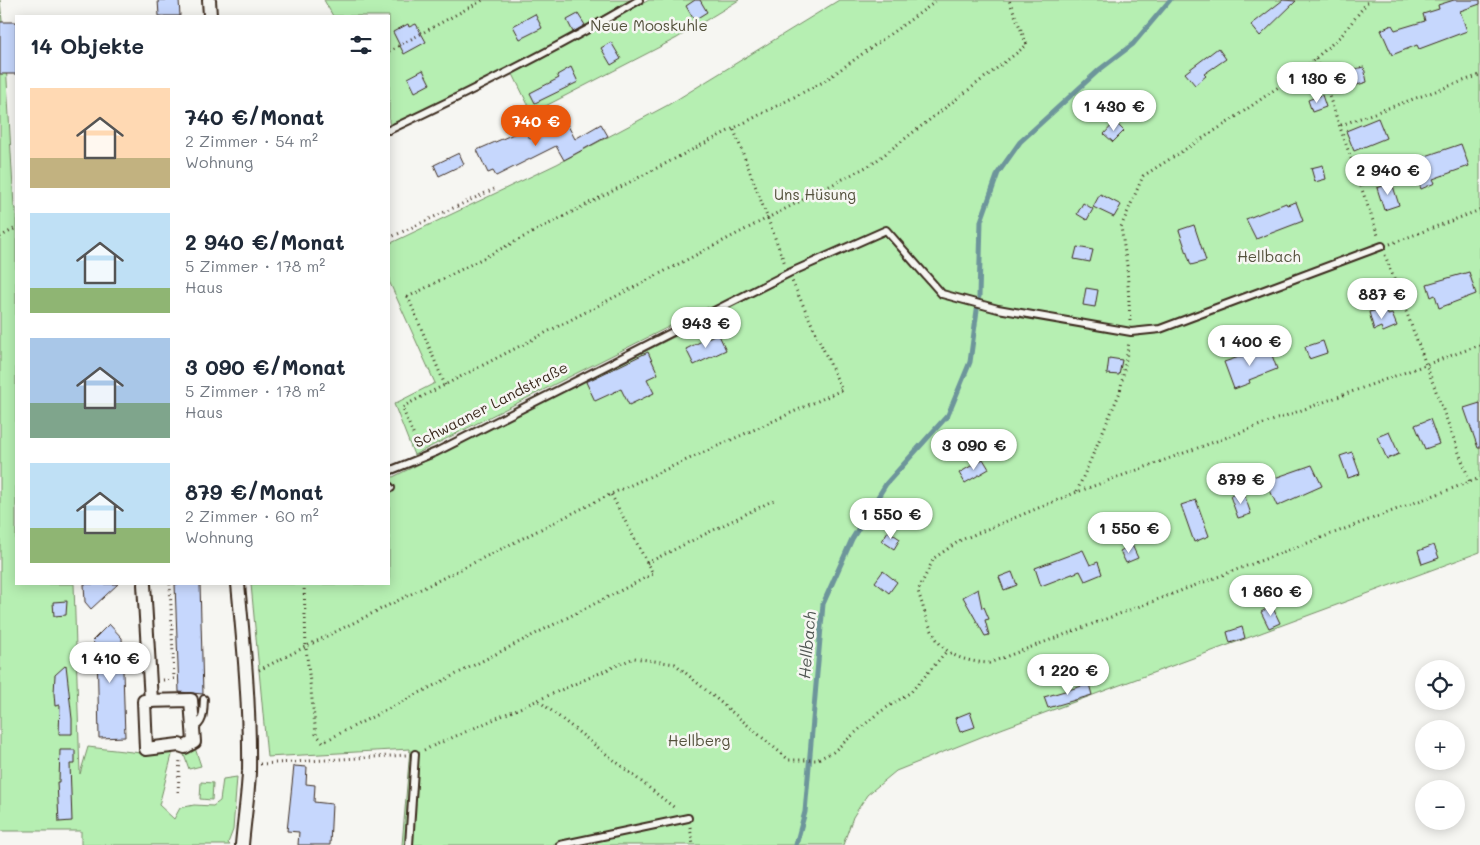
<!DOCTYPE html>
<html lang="de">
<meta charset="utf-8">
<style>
:root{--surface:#fff;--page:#f6f6f7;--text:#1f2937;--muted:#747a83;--accent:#ea580c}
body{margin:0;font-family:Mali,sans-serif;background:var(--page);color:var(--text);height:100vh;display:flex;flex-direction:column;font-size:19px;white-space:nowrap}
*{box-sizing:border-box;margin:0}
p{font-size:16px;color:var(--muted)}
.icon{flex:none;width:28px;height:28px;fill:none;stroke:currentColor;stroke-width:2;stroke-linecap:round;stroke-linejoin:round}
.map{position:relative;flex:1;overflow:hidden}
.details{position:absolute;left:15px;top:15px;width:375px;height:570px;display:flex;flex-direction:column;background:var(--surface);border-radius:0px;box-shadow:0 2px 12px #0003}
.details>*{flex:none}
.fabs{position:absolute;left:1415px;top:660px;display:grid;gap:10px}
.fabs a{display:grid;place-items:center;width:50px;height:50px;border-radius:50%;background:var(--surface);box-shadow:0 2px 12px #0003;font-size:25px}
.price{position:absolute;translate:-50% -42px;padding:0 11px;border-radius:18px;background:#fff;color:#222;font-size:16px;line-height:32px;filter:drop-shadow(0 1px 2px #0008)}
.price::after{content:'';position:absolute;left:50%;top:30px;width:15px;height:11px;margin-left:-8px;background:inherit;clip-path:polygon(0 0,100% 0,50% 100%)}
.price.active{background:var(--accent);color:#fff}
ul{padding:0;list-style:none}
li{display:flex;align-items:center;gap:15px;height:125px;padding:0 15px}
li span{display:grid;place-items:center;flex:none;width:140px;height:100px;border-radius:0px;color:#555}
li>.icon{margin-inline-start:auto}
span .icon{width:60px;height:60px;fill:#fffc;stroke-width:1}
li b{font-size:21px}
h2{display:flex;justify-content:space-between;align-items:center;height:60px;padding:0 15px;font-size:21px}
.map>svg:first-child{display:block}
.green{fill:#b6efb2;stroke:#788c68}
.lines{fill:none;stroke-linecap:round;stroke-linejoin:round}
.stream{stroke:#6d959b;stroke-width:5}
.building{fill:#c6d7fd;stroke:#3b2a1e}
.service-casing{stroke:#3b2a1e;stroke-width:10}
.minor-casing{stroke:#3b2a1e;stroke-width:16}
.path{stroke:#3b2a1e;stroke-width:3;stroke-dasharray:1 4;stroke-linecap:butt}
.service{stroke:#f6f6f2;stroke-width:6}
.minor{stroke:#f6f6f2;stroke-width:12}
.labels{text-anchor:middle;stroke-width:5;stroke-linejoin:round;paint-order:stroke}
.park-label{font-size:15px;fill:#54513c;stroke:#f6f6f2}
.street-label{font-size:15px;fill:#3b2a1e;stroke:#f6f6f2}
.water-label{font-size:16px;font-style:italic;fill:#505652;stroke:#f6f6f2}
</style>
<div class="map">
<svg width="1480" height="845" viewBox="0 0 1480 845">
<rect width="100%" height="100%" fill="#f6f6f2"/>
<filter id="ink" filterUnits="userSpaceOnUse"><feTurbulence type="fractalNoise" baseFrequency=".02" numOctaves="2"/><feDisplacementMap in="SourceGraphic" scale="10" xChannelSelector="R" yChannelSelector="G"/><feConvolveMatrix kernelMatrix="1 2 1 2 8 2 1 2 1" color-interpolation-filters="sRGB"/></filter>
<g filter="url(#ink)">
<g class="green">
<polygon points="0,0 6,62 14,207 16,208 16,584 74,584 80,774 88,747 141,753 173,751 159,805 174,819 180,808 194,805 213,806 220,801 223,779 237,777 233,830 228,843 230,845 81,845 81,831 0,831"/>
<polygon points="324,0 630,0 511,69 391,126 389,122 389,16 333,16"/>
<polygon points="649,0 739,0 677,38 532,113 513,74"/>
<polygon points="839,0 1480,0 1480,552 1001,729 896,771 867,795 853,817 843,845 402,845 410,749 267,757 251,584 389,584 389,479 714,317 708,307 414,455 394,404 435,383 389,281 389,244 557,164 668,105"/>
<polygon points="195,748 201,766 189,769 183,752"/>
<polygon points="201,782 213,783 212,800 200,799"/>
</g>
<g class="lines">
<g class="stream">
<polyline points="979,297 981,221 998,173 1020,142 1099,70 1133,44 1170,0"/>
<polyline points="796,845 805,812 823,604 852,539 886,484 948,415 970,362 977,310"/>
</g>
</g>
<g class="building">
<polygon points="158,0 179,0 180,16 159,16"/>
<polygon points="695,0 700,0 707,12 694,20 686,6"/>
<polygon points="1283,0 1296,1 1260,36 1251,25"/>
<polygon points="1454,0 1480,0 1480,4 1460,11 1467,31 1419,49 1417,45 1392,55 1381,30 1392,25 1395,30 1425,21 1423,14 1439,9 1438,5"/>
<polygon points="535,14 542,28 520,39 513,26"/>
<polygon points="578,14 585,25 573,32 567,20"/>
<rect x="0" y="22" width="16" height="52"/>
<polygon points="408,24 409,27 416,24 426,42 404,54 393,32"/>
<polygon points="611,42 621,59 611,65 601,48"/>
<polygon points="1218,48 1226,59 1204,74 1206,76 1195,85 1185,73"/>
<polygon points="571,67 578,82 535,103 530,93 559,78 557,75"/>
<polygon points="1364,67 1367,82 1354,86 1350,70"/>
<polygon points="423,70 430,84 415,92 408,78"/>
<polygon points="1322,95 1326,107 1312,112 1308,100"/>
<polygon points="1378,118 1386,138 1354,151 1346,131"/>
<polygon points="565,120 575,139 601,124 608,136 564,160 556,146 496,176 493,171 488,173 477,150 525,129 530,139"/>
<polygon points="1115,122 1124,131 1113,142 1104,134"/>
<polygon points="1461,144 1469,166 1433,179 1435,183 1421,189 1411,161"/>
<polygon points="459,153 464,164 439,176 434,165"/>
<polygon points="1323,165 1326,179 1315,182 1311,168"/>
<polygon points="1392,183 1399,205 1384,210 1377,188"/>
<polygon points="1100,194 1121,205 1114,217 1093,207"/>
<polygon points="1296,202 1303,221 1256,239 1246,219 1286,203 1287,205"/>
<polygon points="1083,203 1093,209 1087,220 1077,214"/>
<polygon points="1194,225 1206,261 1191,265 1179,230"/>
<polygon points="1077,247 1093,250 1090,262 1074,259"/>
<polygon points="1469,272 1476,294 1439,308 1435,295 1431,297 1427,284"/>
<polygon points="1086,288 1098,290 1095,307 1083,305"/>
<polygon points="1386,308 1388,315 1392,314 1397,326 1383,332 1381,327 1374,330 1369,312"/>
<polygon points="718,333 726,350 694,365 686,349"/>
<polygon points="1323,341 1327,353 1309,359 1305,347"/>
<polygon points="1269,347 1277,369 1249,380 1250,383 1234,389 1224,362"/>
<polygon points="648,352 658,374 647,379 654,393 629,405 621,389 595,401 586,382"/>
<polygon points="1109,358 1122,360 1119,375 1107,374"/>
<polygon points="1480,403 1480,448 1478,448 1464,408"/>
<polygon points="1430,419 1439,444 1425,449 1415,425"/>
<polygon points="1389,432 1399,454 1387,459 1377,437"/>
<polygon points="1352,452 1360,474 1348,478 1340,456"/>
<polygon points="983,459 989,469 965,483 959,473"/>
<polygon points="1312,465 1322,486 1277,506 1266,481"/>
<polygon points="1243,491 1251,514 1238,518 1230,496"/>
<polygon points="1196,500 1209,536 1194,542 1181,505"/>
<polygon points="888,531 900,539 894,549 882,541"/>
<polygon points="1132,545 1138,558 1126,563 1120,551"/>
<polygon points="1434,545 1439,558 1422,564 1418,551"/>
<polygon points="1083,550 1090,565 1098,562 1102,574 1085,581 1080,571 1041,586 1035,568"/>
<polygon points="883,571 897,582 889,593 875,582"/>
<polygon points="1012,572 1017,585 1004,590 999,577"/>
<polygon points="84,584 118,584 91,609 85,602"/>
<polygon points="175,584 200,584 203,694 179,692"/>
<polygon points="978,589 982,608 984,607 989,619 985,620 989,635 985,636 963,597"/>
<polygon points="67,601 66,615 54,616 53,602"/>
<polygon points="1272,606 1280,623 1269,628 1261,612"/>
<polygon points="109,624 122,638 125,737 99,738 97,646 92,641"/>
<polygon points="1242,627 1245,638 1230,643 1227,632"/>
<polygon points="66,665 72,719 72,734 59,734 60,705 55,706 54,693 55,675"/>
<polygon points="1089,684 1092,695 1048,708 1044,697"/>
<polygon points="970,712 975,727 960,732 955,718"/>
<polygon points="60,750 75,750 75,764 70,764 72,821 59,822 57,782 59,782"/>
<polygon points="294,766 307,767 306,784 315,785 314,802 332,804 330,845 298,845 299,832 287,831"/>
</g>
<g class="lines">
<g class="service-casing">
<g id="service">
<path d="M389,130C474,90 558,48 639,0"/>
<polyline points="389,471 436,452 789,273 886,230 942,294 998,309 1131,332 1160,329 1382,246"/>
<polyline points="389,486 391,488"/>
<path d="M193,728C205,723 203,709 204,699"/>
<polyline points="409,845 415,754"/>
<polyline points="560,845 688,818"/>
</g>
</g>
<g class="minor-casing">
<g id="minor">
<polyline points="209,0 210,16"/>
<polyline points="144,584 151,701"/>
<path d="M238,584C244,646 250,709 249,772C248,796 244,821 242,845"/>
<polygon points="191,700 194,742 185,747 179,745 146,749 144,701"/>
</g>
</g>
<g class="path">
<polyline points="389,51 483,0"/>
<polyline points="1316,59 1379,238"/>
<polyline points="1341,125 1480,75"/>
<polyline points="734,130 785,264"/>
<polyline points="0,237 16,228"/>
<polyline points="389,238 494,189"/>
<polyline points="1390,244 1480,210"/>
<polyline points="1385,255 1470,482"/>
<polyline points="1130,321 1127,266 1121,227 1143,176 1230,121 1301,71 1342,35 1369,0"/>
<path d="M1480,345L1077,492L961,540L934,558L918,591C932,635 936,660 989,663L1480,478"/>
<polyline points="445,385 408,297 823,82 938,0"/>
<polyline points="419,448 402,407 872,164 1027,45 1009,0"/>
<polyline points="1077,491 1120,392 1129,342"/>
<polyline points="647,563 776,499"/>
<polyline points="304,584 306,648 316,734 323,742 653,574 611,494"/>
<polyline points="259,670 611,494 842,390 792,281"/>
<polyline points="163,680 174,679 170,584"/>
<polyline points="539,701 676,809"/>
<polyline points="424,750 634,658 675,664 789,760 816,760 833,752 877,714 911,692 946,652"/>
<polyline points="260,764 406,755"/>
<polyline points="178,792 180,758"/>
<polyline points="690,827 693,845"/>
</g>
<use href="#service" class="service"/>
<use href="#minor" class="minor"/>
</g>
</g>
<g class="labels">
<g class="park-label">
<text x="649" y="31">Neue Mooskuhle</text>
<text x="815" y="200">Uns Hüsung</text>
<text x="1269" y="262">Hellbach</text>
<text x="699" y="746">Hellberg</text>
</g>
<g class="street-label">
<text transform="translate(491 405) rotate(-27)" y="5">Schwaaner Landstraße</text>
</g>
<g class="water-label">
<text transform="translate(807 645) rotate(-85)" y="6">Hellbach</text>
</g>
</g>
</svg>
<div class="fabs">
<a><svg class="icon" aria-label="locate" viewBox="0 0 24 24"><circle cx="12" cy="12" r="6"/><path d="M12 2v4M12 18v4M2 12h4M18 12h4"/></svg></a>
<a>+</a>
<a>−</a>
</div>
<b class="price" style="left:1317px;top:104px">1 130 €</b>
<b class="price" style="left:1114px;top:132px">1 430 €</b>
<b class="price active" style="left:536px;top:147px">740 €</b>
<b class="price" style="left:1388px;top:196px">2 940 €</b>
<b class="price" style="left:1382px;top:320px">887 €</b>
<b class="price" style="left:706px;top:349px">943 €</b>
<b class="price" style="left:1250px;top:367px">1 400 €</b>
<b class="price" style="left:974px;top:471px">3 090 €</b>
<b class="price" style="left:1241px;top:505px">879 €</b>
<b class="price" style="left:891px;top:540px">1 550 €</b>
<b class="price" style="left:1129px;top:554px">1 550 €</b>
<b class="price" style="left:1271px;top:617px">1 860 €</b>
<b class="price" style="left:110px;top:684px">1 410 €</b>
<b class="price" style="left:1068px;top:696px">1 220 €</b>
<section class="details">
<h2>14 Objekte<svg class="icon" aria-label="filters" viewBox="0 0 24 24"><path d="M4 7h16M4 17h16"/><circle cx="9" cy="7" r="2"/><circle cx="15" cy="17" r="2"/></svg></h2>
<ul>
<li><span style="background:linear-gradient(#ffd9b3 70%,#c2b280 0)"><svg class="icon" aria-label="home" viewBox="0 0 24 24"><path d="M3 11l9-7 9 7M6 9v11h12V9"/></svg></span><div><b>740 €/Monat</b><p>2 Zimmer · 54 m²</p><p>Wohnung</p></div></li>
<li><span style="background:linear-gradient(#bfe0f5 75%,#8fb573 0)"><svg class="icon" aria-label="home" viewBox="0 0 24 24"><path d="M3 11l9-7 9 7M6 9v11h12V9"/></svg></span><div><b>2 940 €/Monat</b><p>5 Zimmer · 178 m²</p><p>Haus</p></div></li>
<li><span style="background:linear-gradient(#a9c7e8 65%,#7fa58c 0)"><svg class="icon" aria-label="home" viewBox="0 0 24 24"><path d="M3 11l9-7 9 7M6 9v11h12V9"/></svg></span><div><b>3 090 €/Monat</b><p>5 Zimmer · 178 m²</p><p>Haus</p></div></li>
<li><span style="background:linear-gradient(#bfe0f5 65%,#8fb573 0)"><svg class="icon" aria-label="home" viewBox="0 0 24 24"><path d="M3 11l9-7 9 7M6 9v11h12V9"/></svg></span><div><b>879 €/Monat</b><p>2 Zimmer · 60 m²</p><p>Wohnung</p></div></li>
</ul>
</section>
</div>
